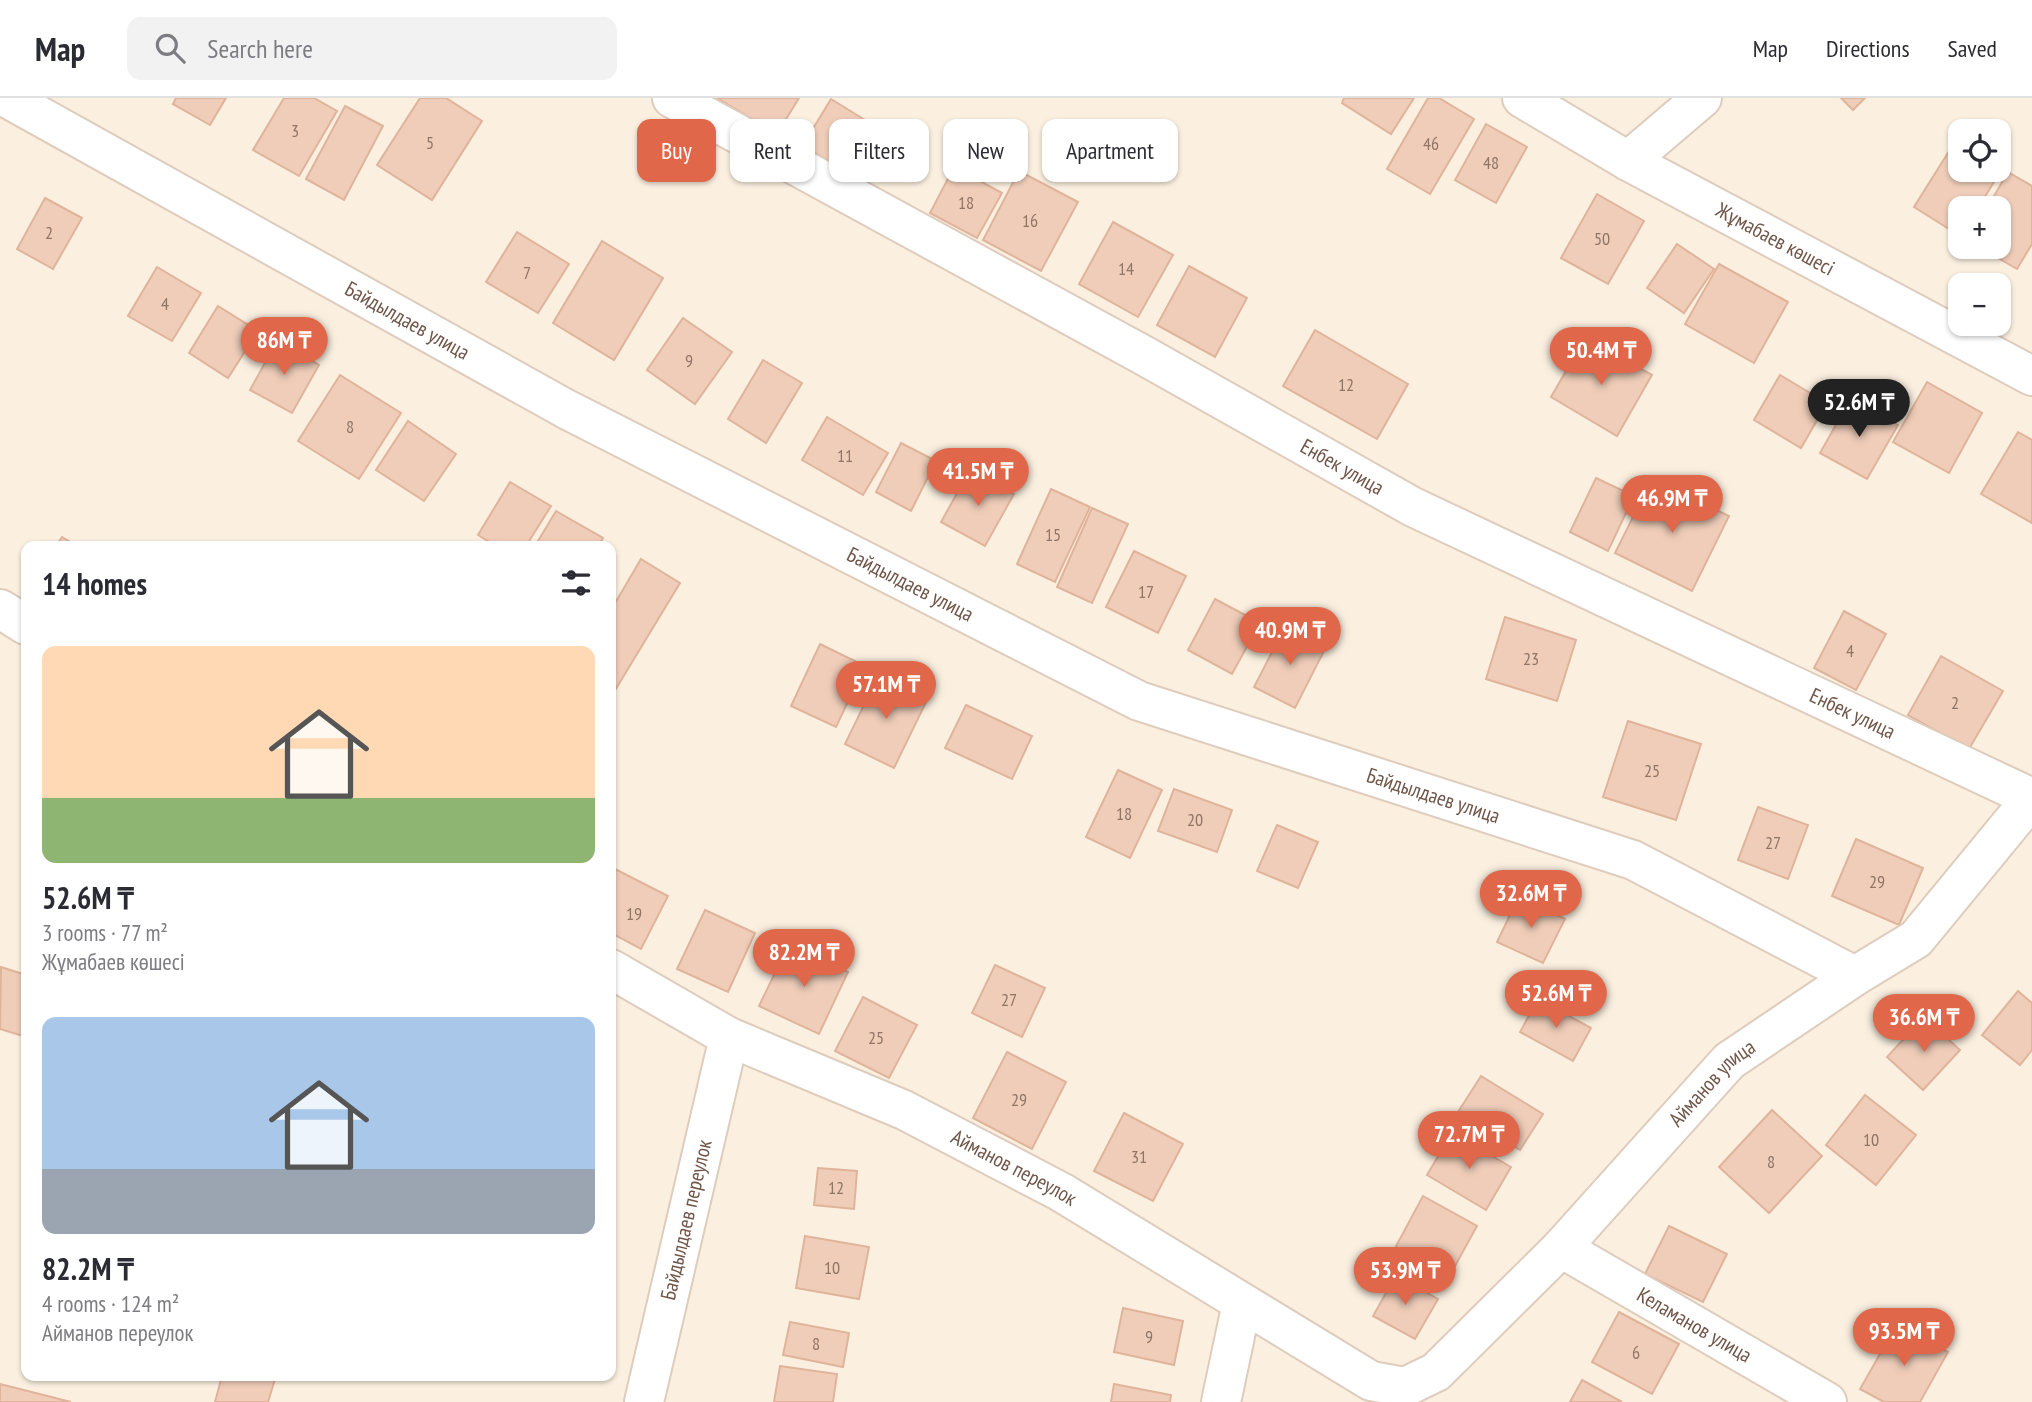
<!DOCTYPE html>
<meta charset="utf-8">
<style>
:root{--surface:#fff;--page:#f2f2f3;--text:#2b2b33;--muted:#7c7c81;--line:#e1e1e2;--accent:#e0674a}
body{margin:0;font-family:"PT Sans Narrow",sans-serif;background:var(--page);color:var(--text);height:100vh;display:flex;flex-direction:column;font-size:26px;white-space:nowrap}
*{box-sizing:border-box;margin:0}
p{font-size:23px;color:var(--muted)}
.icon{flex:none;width:38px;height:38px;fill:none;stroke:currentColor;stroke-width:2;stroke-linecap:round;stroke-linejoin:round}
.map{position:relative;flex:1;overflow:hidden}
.sheet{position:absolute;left:21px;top:443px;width:595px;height:840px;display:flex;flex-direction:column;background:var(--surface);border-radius:14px;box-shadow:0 2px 5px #0004}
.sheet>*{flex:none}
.guide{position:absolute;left:637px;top:21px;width:665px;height:63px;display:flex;gap:14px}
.buttons{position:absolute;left:1948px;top:21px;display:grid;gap:14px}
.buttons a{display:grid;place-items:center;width:63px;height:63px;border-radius:14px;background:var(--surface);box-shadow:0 2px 5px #0004;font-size:35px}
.price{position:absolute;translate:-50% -60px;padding:0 16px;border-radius:24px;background:var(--accent);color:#fff;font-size:23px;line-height:46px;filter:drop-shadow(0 2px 4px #0008)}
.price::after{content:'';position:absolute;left:50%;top:42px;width:21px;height:16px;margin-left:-10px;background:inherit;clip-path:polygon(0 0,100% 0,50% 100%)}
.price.current{background:#222;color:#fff}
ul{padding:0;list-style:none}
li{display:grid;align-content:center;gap:14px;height:371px;padding:0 21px}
li span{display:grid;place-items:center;height:217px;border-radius:14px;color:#555}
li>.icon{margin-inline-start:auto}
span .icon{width:126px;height:126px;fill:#fffc;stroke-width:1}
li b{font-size:30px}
h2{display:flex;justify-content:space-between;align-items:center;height:84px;padding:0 21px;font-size:30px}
.tag{padding:0 24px;border-radius:14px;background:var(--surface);box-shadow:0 2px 5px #0004;font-size:24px;line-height:63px}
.tag.current{background:var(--accent);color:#fff}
header{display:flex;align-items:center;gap:42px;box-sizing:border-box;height:98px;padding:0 35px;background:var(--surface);border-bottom:2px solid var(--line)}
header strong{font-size:33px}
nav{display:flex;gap:38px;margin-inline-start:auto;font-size:24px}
.search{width:490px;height:63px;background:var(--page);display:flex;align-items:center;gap:18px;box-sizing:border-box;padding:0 24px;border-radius:14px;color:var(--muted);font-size:26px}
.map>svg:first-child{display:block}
.building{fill:#efcdb9;stroke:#e0b39b;stroke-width:2}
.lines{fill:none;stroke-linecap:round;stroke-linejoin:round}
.minor-casing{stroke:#deccbd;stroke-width:42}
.minor{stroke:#fff;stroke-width:38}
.labels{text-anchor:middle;stroke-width:5;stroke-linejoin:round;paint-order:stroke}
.number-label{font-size:18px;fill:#907465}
.street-label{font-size:21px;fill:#705649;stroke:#fef4e6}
</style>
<header>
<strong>Map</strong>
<div class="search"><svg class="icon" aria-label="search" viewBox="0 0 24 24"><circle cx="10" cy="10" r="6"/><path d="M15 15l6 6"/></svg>Search here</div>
<nav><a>Map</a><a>Directions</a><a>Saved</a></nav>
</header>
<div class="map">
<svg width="2032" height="1304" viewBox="0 0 2032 1304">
<rect width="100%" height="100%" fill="#fbf0e0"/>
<g class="building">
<polygon points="176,0 226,0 210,27 173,6"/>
<polygon points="284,0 314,0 337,13 299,78 253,52"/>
<polygon points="420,0 446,0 482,23 432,102 377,67"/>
<polygon points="717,0 799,0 777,36"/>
<polygon points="1344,0 1414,0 1391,36 1342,5"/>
<polygon points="1428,0 1439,0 1474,21 1430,96 1387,71"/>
<polygon points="1841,0 1865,0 1853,12"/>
<polygon points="831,1 878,30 849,76 803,47"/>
<polygon points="345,8 383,28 344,102 306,81"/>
<polygon points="1486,26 1527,49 1496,105 1455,82"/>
<polygon points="1951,50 1960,55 1960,72 1987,72 1997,79 1978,110 1960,110 1960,138 1914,109"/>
<polygon points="954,69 1002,95 977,140 930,115"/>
<polygon points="1019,73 1078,104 1041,173 983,142"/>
<polygon points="2008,74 2032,88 2032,146 2017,171 1979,149 1998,149 1998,110 1987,110"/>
<polygon points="1597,96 1644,123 1608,186 1561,160"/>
<polygon points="45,100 82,120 53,171 17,151"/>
<polygon points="1113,124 1173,157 1138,219 1079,186"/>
<polygon points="517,134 569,166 538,215 486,184"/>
<polygon points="602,143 663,180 614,262 553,225"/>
<polygon points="1677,146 1714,171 1684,215 1647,190"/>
<polygon points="1719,166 1788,204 1754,265 1685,226"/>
<polygon points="1189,168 1247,200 1215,259 1157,227"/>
<polygon points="157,169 201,195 172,243 128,218"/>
<polygon points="218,208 258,233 228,280 189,255"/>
<polygon points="683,220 732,254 695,306 647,272"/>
<polygon points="1315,232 1408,286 1377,341 1283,288"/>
<polygon points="1585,240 1652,277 1617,338 1551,299"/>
<polygon points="277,243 319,267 292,315 250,292"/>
<polygon points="763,262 802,285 766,345 728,321"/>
<polygon points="340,277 401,315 359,381 298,343"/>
<polygon points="1780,277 1827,305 1801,350 1754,322"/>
<polygon points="1927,284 1982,315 1949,375 1893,344"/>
<polygon points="1851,300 1898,327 1867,381 1820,355"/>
<polygon points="827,319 888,355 863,397 802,362"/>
<polygon points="408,323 456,356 424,403 376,372"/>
<polygon points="2018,334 2032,342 2032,425 1981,396"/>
<polygon points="901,345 936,363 911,413 876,394"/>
<polygon points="970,372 1014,396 985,448 941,424"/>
<polygon points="1596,380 1634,398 1608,453 1570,434"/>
<polygon points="1652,381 1729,418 1692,493 1615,455"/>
<polygon points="510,384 551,408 526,448 496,448 478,437"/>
<polygon points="1051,391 1090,409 1055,484 1017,466"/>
<polygon points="1092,410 1128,426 1092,505 1057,489"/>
<polygon points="556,413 603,440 599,448 535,448"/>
<polygon points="62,439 77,448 56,448"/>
<polygon points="1134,453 1186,478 1158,535 1106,509"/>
<polygon points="641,461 680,485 611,599 611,512"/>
<polygon points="1215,501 1260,525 1232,576 1188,552"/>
<polygon points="1844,513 1886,536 1856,592 1814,570"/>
<polygon points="1505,519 1576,542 1557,603 1486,581"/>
<polygon points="1285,529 1326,549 1295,610 1254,589"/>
<polygon points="820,546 865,568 836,629 791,608"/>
<polygon points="1941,558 2003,593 1969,651 1908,617"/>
<polygon points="879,576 928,600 894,670 845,646"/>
<polygon points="966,607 1032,638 1012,681 945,650"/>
<polygon points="1628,623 1701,646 1676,722 1603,699"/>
<polygon points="1118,672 1162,692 1130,760 1086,739"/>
<polygon points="1174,691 1232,712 1217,754 1158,733"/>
<polygon points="1758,709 1808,727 1788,781 1738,762"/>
<polygon points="1277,727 1318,744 1298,790 1257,773"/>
<polygon points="1856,741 1923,770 1899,827 1832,798"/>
<polygon points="611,769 668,798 641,851 611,835"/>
<polygon points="1519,798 1565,821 1543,865 1497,844"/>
<polygon points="705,812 755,835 728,894 677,871"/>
<polygon points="789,846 848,874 819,936 759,908"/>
<polygon points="995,867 1045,890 1022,939 972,915"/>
<polygon points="1,869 26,877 26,939 0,931"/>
<polygon points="2018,893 2032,905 2032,952 2020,967 1982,937"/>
<polygon points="863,899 917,927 889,980 835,953"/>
<polygon points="1538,901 1591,930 1573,963 1520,934"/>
<polygon points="1924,919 1960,952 1923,992 1887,959"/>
<polygon points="1007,954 1066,984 1032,1051 973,1020"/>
<polygon points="1481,978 1543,1016 1520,1052 1458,1014"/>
<polygon points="1865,997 1916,1037 1876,1087 1826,1047"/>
<polygon points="1772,1012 1822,1058 1769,1115 1719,1069"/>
<polygon points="1124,1015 1183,1046 1153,1103 1094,1073"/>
<polygon points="1452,1035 1511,1069 1486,1112 1427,1077"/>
<polygon points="818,1070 857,1073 854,1111 814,1107"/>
<polygon points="1423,1098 1477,1128 1449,1179 1395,1150"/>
<polygon points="1669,1128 1727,1156 1703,1204 1645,1176"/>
<polygon points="805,1138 869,1149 859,1201 796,1190"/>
<polygon points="1396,1177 1438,1201 1415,1241 1373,1218"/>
<polygon points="1123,1210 1183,1223 1174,1267 1114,1254"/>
<polygon points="1619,1214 1679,1246 1652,1296 1592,1264"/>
<polygon points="790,1224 849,1235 843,1269 783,1257"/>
<polygon points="1897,1226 1948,1254 1920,1304 1884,1304 1860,1291"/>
<polygon points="780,1268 837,1276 833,1304 774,1304"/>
<polygon points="222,1278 276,1278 268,1304 215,1304"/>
<polygon points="1582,1282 1622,1304 1570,1304"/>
<polygon points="0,1286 71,1304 0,1304"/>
<polygon points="1114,1286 1171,1297 1170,1304 1111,1304"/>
</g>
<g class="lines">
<g class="minor-casing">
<g id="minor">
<path id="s1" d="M7,0L566,311L1139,603L1633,762L1855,878"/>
<path id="s2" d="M672,0L1143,257L1413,409L2032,700"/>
<path id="s3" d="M1522,0L1628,63L2032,278"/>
<polyline points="1628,63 1702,0"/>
<polyline points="0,511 26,527"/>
<path id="s4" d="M611,871L729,939L904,1012L1061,1094L1371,1283L1405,1289L1436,1274L1561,1150L1729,963L1855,878L1916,841L2032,700"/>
<path id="s5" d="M1561,1150L1827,1304"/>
<path id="s6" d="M644,1304L729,939"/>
<polyline points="1221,1304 1242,1205"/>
</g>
</g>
<use href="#minor" class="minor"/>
</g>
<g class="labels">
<g class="number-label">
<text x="295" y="39">3</text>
<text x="430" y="51">5</text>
<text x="1431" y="52">46</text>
<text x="1491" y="71">48</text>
<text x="966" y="111">18</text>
<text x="1030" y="129">16</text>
<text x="49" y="141">2</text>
<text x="1602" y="147">50</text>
<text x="1126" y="177">14</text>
<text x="527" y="181">7</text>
<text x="165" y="212">4</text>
<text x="689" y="269">9</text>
<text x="1346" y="293">12</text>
<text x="350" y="335">8</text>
<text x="845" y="364">11</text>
<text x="1053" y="443">15</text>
<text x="1146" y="500">17</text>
<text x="1850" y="559">4</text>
<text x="1531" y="567">23</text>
<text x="1955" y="611">2</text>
<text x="1652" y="679">25</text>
<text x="1124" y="722">18</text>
<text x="1195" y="728">20</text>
<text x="1773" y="751">27</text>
<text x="1877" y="790">29</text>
<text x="634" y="822">19</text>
<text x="1009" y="908">27</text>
<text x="876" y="946">25</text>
<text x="1019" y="1008">29</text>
<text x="1871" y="1048">10</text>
<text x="1139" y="1065">31</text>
<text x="1771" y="1070">8</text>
<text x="836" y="1096">12</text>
<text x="832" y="1176">10</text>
<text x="1149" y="1245">9</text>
<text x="816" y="1252">8</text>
<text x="1636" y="1261">6</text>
</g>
<g class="street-label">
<text dy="7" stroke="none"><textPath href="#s3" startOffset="290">Жұмабаев көшесі</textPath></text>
<text dy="7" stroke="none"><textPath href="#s1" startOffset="458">Байдылдаев улица</textPath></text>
<text dy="7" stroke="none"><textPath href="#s2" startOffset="765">Енбек улица</textPath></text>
<text dy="7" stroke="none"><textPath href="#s1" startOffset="1026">Байдылдаев улица</textPath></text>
<text dy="7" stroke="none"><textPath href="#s2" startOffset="1332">Енбек улица</textPath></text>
<text dy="7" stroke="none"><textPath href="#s1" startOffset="1592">Байдылдаев улица</textPath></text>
<text dy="7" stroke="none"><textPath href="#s4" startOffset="1335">Айманов улица</textPath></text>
<text dy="7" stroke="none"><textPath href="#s4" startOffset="450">Айманов переулок</textPath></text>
<text dy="7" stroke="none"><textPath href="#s6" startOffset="187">Байдылдаев переулок</textPath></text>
<text dy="7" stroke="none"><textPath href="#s5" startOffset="154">Келаманов улица</textPath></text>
</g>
</g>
</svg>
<div class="buttons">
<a><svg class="icon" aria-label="locate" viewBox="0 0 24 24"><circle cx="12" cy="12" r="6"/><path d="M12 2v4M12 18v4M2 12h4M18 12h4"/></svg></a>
<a>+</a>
<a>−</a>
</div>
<b class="price" style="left:284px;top:279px">86M ₸</b>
<b class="price" style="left:1601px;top:289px">50.4M ₸</b>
<b class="price current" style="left:1859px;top:341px">52.6M ₸</b>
<b class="price" style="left:978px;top:410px">41.5M ₸</b>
<b class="price" style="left:1672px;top:437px">46.9M ₸</b>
<b class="price" style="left:1290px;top:569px">40.9M ₸</b>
<b class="price" style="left:886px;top:623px">57.1M ₸</b>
<b class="price" style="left:1531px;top:832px">32.6M ₸</b>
<b class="price" style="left:804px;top:891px">82.2M ₸</b>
<b class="price" style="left:1556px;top:932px">52.6M ₸</b>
<b class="price" style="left:1924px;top:956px">36.6M ₸</b>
<b class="price" style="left:1469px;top:1073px">72.7M ₸</b>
<b class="price" style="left:1405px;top:1209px">53.9M ₸</b>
<b class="price" style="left:1904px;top:1270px">93.5M ₸</b>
<div class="guide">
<a class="tag current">Buy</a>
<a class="tag">Rent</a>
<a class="tag">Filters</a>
<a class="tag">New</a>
<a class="tag">Apartment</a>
</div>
<section class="sheet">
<h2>14 homes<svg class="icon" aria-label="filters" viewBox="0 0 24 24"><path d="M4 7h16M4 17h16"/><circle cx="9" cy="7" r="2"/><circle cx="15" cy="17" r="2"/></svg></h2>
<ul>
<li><span style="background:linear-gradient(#ffd9b3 70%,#8fb573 0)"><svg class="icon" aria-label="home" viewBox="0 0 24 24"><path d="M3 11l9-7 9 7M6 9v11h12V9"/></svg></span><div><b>52.6M ₸</b><p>3 rooms · 77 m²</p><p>Жұмабаев көшесі</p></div></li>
<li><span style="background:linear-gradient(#a9c7e8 70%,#9aa5b1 0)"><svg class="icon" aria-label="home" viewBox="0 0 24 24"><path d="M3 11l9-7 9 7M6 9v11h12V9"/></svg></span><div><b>82.2M ₸</b><p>4 rooms · 124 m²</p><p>Айманов переулок</p></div></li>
</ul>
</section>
</div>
